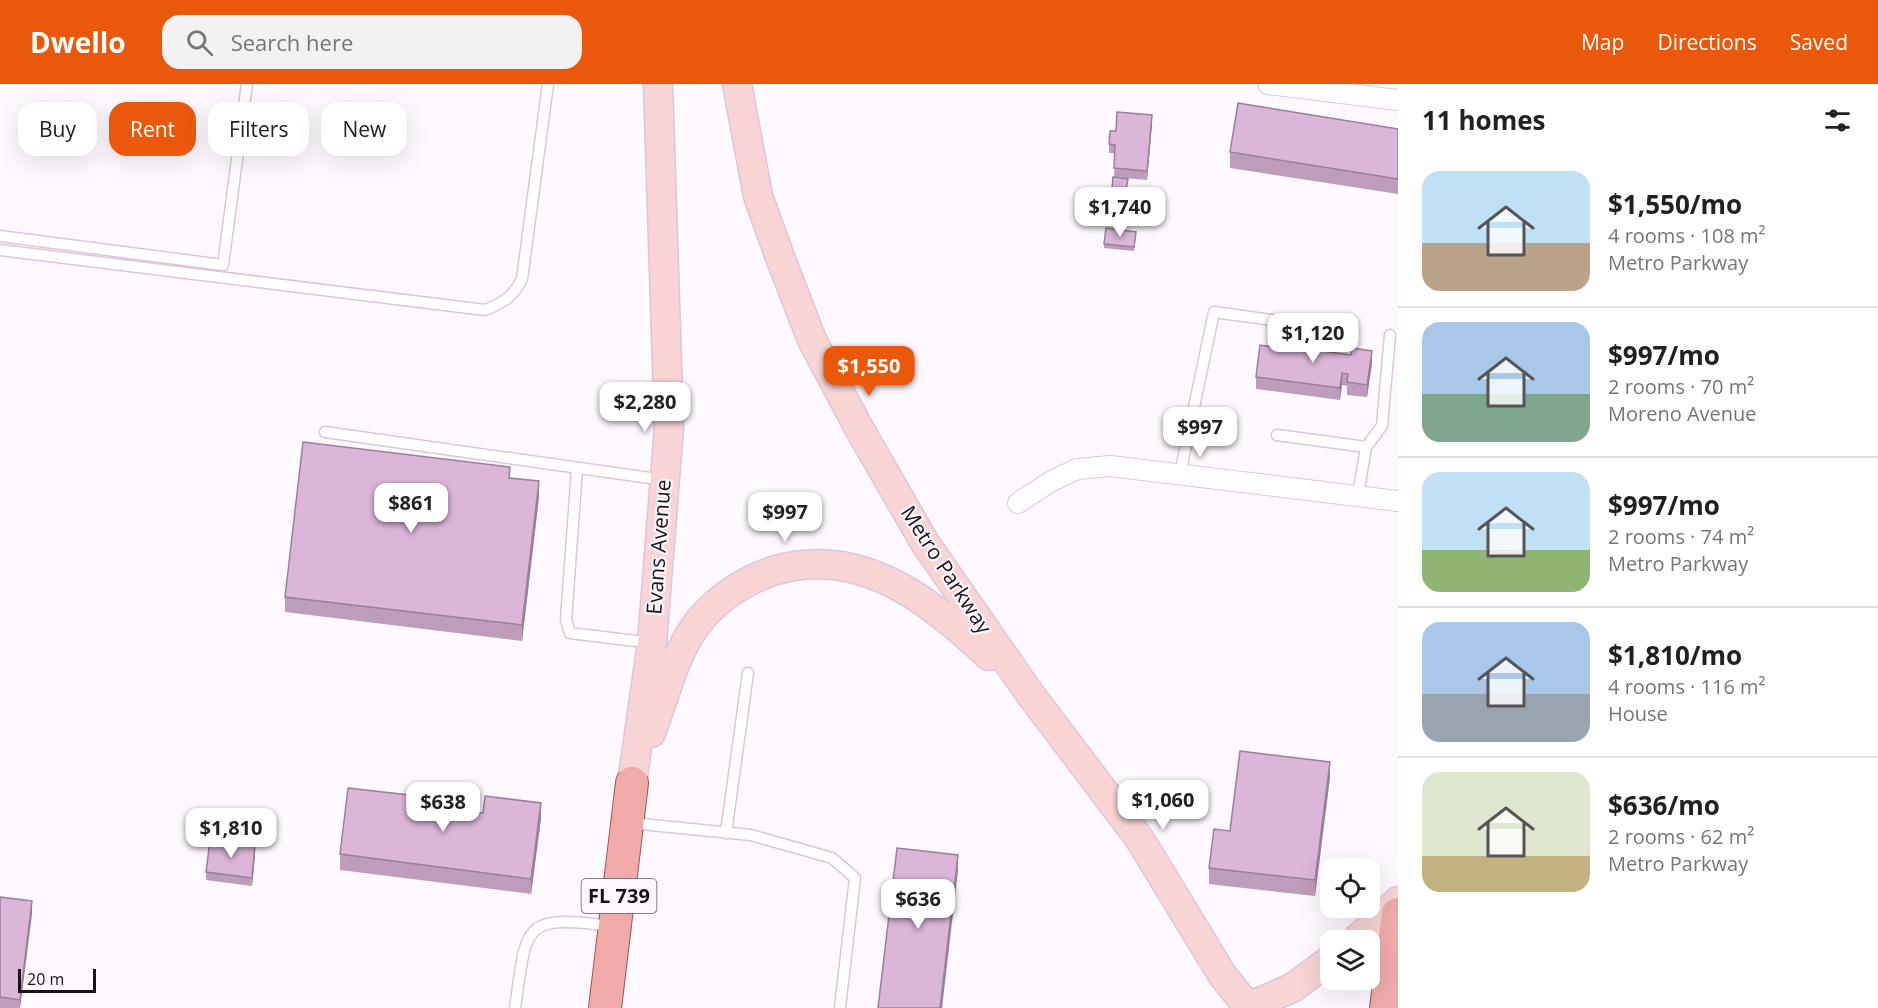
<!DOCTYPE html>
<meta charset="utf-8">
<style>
:root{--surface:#fff;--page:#f2f2f2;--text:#202124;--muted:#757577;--line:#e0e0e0;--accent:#ea580c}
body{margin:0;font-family:"Open Sans",sans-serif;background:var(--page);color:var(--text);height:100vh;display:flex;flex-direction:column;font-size:22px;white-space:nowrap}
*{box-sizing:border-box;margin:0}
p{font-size:20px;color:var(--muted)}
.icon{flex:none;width:33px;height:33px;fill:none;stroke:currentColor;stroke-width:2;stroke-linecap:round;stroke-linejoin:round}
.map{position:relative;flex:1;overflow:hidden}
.sheet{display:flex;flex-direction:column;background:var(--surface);width:480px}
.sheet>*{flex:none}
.top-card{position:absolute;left:18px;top:18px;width:570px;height:54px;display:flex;gap:12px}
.tools{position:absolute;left:1320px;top:774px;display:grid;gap:12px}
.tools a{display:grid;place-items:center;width:60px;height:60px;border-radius:12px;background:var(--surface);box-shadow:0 6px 24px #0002;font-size:30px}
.scale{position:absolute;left:18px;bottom:15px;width:78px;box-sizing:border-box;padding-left:6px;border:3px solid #1a1219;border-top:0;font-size:16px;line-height:21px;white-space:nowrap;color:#1a1219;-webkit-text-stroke:4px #fef9fe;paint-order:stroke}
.price{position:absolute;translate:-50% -51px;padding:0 14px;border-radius:12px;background:#fff;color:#222;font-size:20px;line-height:39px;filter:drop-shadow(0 2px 3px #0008)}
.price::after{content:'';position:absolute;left:50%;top:36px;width:18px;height:14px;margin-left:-9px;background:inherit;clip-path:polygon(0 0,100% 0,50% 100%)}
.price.current{background:var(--accent);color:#fff}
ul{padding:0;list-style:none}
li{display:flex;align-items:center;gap:18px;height:150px;padding:0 24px}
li+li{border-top:2px solid var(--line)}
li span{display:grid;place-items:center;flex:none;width:168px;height:120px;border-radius:18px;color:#555}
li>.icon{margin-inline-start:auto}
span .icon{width:72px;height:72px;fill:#fffc;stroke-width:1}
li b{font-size:26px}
h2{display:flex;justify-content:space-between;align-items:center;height:72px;padding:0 24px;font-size:26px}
.tag{padding:0 21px;border-radius:18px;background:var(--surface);box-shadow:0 6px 24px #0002;font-size:21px;line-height:54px}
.tag.current{background:var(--accent);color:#fff}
header{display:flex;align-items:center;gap:36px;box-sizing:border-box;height:84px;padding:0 30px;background:var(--accent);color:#fff}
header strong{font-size:28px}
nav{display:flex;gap:33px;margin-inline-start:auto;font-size:21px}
.search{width:420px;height:54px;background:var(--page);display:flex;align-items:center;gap:15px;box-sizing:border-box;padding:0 21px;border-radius:18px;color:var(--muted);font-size:22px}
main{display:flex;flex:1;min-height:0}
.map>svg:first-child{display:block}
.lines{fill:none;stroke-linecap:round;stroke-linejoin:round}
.service-casing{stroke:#ddc6db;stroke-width:13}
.minor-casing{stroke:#ddc6db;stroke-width:22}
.secondary-casing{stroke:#ddc6db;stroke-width:31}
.primary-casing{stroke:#9f5052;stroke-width:34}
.service{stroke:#fff;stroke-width:10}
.minor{stroke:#fff;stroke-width:20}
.secondary{stroke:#f8d4d4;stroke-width:28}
.primary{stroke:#f0aaaa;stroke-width:32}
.wall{fill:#bd9dbb}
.shaded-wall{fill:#9a7f98}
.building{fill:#dcb6d9;stroke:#9a7f98;stroke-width:1.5}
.labels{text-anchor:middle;stroke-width:4.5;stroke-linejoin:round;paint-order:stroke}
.shield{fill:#fef9fe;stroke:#5e575e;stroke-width:1.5}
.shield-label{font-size:20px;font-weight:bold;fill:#1a1219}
.street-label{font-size:21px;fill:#1a1219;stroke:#fef9fe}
</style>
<header>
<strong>Dwello</strong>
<div class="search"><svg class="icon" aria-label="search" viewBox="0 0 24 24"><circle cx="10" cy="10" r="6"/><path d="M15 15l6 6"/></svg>Search here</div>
<nav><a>Map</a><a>Directions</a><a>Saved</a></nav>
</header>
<main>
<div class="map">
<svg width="1398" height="924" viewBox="0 0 1398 924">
<rect width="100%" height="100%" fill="#fef9fe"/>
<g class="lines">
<g class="service-casing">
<g id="service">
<polyline points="0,152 223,181 247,0"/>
<path d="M0,166L485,226C503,219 514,212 522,195L548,0"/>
<polyline points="325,348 664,396"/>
<polyline points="1277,351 1366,363"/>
<polyline points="577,385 566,536 570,549 652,559"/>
<polyline points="1180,390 1214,228 1338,245"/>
<polyline points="1358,412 1366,363 1382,342 1390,251"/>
<polyline points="631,739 751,751 832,774 855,794 840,924"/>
<polyline points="726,749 748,589"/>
<path d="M515,924C527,841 521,830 611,842"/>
</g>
</g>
<g class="minor-casing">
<g id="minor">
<polyline points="1268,0 1398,16"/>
<polyline points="1018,419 1050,398 1077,385 1110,382 1398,417"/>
</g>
</g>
<g class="secondary-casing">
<g id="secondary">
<polyline points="737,0 758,112 780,173 812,256 860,346 925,459 1030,610 1139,754 1223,892 1249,924"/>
<path d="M651,649C665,612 675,567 700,536C719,513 747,495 776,486C861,462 930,516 989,572"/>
<polyline points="632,699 652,559 669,343 658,0"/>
<polyline points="1356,856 1398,817"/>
<polyline points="1248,923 1292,904 1330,876"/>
</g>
</g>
<g class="primary-casing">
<g id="primary">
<polyline points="605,924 632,699"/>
<polyline points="1386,924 1398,830"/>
</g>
</g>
<use href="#service" class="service"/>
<use href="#minor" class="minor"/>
<use href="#secondary" class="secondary"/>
<use href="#primary" class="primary"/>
</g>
<g class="wall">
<polygon points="1152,40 1147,96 1114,93 1115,69 1109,69 1109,60 1116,47"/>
<polygon points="1398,45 1398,110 1230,84 1230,68"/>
<polygon points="1128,99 1127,104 1139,109 1137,124 1111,120 1111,116"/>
<polygon points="1136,152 1134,167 1104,164 1104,160"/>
<polygon points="1310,262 1310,265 1372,279 1367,313 1347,311 1347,302 1342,301 1340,316 1256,305 1256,293 1292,266"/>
<polygon points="510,394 539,413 522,557 285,528 285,513"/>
<polygon points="1330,693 1315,812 1209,800 1209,784 1230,747"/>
<polygon points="483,729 541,734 531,810 340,786 340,770"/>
<polygon points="255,770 252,802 206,796 206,788"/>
<polygon points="0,813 32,829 20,924 0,924"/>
</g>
<g class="shaded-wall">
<polygon points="1152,31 1152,40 1147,96 1147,87"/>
<polygon points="1372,267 1372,279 1367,313 1367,301"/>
<polygon points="1342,289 1342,301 1340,316 1340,304"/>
<polygon points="539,397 539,413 522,557 522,541"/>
<polygon points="1330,678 1330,693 1315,812 1315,796"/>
<polygon points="541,719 541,734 531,810 531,795"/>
<polygon points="255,761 255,770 252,802 252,794"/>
<polygon points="958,771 958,787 942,924 940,924"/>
<polygon points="32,817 32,829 20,924 20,916"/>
</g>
<g class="building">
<polygon points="1238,19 1398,45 1398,95 1230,68"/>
<polygon points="1117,28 1152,31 1147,87 1114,84 1115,61 1109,60 1110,47 1116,47"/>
<polygon points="1113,93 1128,95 1126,104 1139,105 1137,119 1111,116"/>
<polygon points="1106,144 1136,148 1134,163 1104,160"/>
<polygon points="1295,247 1310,249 1308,265 1351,271 1352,264 1372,267 1367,301 1347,298 1348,290 1342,289 1340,304 1256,293 1260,261 1292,266"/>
<polygon points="303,358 510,383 509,394 539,397 522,541 285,513"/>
<polygon points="1240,667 1330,678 1315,796 1209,784 1214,745 1230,747"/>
<polygon points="348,704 409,711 408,720 483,729 485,712 541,719 531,795 340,770"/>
<polygon points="210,756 255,761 252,794 206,788"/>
<polygon points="897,764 958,771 940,924 878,924"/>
<polygon points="0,813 32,817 20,916 0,913"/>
</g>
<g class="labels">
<rect class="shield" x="581.5" y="795" width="75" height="34" rx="4.5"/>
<g class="shield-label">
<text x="619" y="819">FL 739</text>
</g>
<g class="street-label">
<text transform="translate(659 463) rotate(-86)" y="7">Evans Avenue</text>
<text transform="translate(946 486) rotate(57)" y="7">Metro Parkway</text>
</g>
</g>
</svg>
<div class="tools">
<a><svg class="icon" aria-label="locate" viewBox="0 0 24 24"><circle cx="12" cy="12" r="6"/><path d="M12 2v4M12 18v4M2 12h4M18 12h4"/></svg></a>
<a><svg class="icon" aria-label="layers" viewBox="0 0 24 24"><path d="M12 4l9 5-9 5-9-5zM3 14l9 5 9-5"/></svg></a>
</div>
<div class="scale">20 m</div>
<b class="price" style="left:1120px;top:154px">$1,740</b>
<b class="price" style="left:1313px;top:280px">$1,120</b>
<b class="price current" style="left:869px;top:313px">$1,550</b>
<b class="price" style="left:645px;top:349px">$2,280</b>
<b class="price" style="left:1200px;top:374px">$997</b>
<b class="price" style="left:411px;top:450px">$861</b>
<b class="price" style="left:785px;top:459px">$997</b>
<b class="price" style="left:1163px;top:747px">$1,060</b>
<b class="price" style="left:443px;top:749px">$638</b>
<b class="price" style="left:231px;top:775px">$1,810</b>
<b class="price" style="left:918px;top:846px">$636</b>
<div class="top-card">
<a class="tag">Buy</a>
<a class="tag current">Rent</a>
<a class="tag">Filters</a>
<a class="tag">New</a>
</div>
</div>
<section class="sheet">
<h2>11 homes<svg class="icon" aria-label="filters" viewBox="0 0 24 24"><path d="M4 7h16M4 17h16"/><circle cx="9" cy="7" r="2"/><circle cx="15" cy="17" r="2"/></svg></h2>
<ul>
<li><span style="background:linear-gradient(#bfe0f5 60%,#b9a48a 0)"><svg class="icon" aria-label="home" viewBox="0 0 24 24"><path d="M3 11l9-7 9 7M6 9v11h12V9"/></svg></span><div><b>$1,550/mo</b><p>4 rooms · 108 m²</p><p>Metro Parkway</p></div></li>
<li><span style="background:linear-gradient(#a9c7e8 60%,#7fa58c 0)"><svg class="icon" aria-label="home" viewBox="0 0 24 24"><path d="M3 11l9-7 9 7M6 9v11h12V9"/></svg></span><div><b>$997/mo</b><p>2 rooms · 70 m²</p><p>Moreno Avenue</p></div></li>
<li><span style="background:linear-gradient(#bfe0f5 65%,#8fb573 0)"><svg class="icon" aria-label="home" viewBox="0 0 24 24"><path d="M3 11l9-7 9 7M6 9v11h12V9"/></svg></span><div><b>$997/mo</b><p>2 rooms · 74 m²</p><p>Metro Parkway</p></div></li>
<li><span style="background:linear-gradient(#a9c7e8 60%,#9aa5b1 0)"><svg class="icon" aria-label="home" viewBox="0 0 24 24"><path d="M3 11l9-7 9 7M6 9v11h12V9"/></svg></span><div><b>$1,810/mo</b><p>4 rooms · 116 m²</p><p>House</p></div></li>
<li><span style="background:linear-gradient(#dfe7d0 70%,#c2b280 0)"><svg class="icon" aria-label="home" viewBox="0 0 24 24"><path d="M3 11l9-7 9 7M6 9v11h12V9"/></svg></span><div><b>$636/mo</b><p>2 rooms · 62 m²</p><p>Metro Parkway</p></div></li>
</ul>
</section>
</main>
